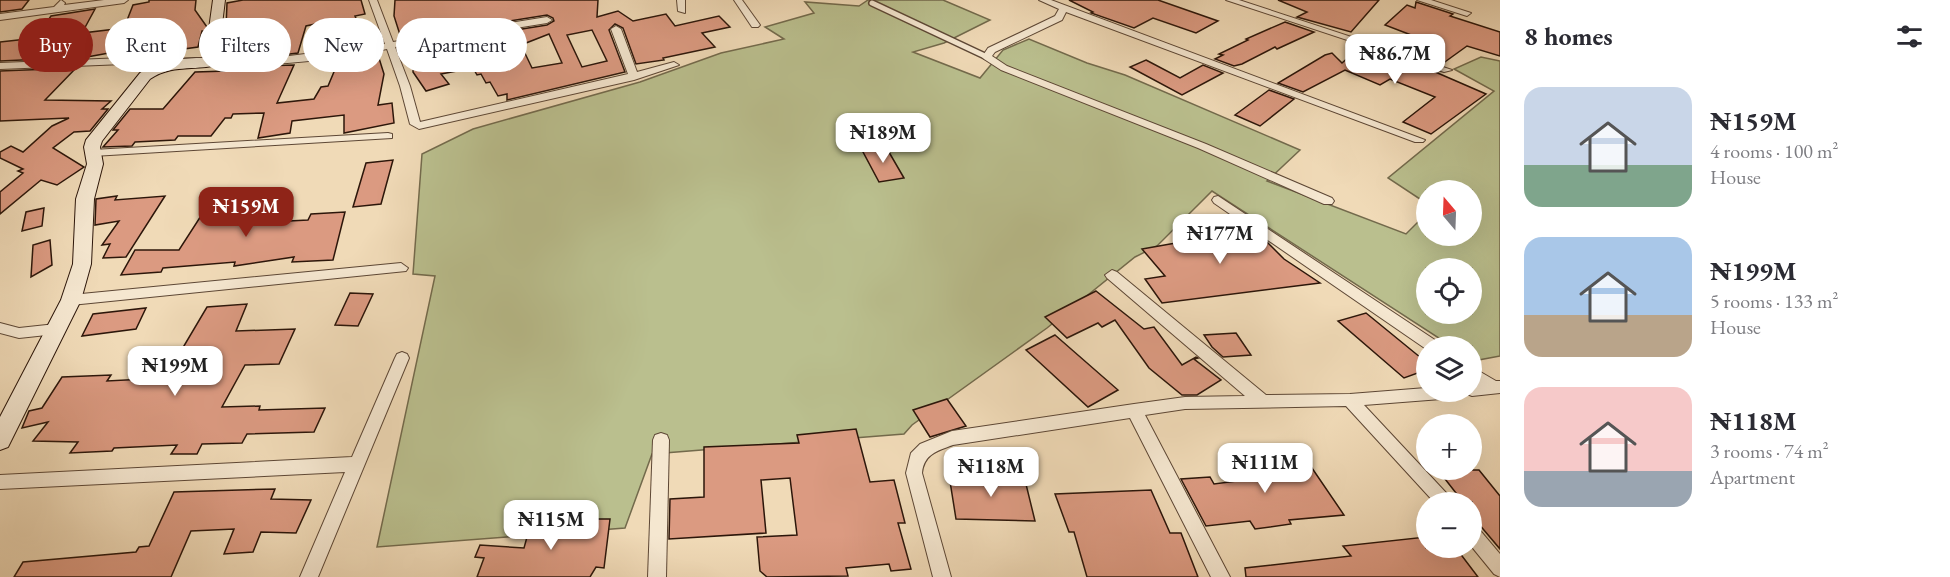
<!DOCTYPE html>
<meta charset="utf-8">
<style>
:root{--surface:#fff;--page:#f7f7f7;--text:#2b2b33;--muted:#7c7c81;--accent:#8f2418}
body{margin:0;font-family:"EB Garamond",serif;background:var(--page);color:var(--text);height:100vh;display:flex;flex-direction:column;font-size:22px;white-space:nowrap}
*{box-sizing:border-box;margin:0}
p{font-size:20px;color:var(--muted)}
.icon{flex:none;width:33px;height:33px;fill:none;stroke:currentColor;stroke-width:2;stroke-linecap:round;stroke-linejoin:round}
.map{position:relative;flex:1;overflow:hidden}
.drawer{display:flex;flex-direction:column;background:var(--surface);width:450px}
.drawer>*{flex:none}
.banner{position:absolute;left:18px;top:18px;width:570px;height:54px;display:flex;gap:12px}
.needle{width:39px;rotate:341deg}
.tools{position:absolute;left:1416px;top:180px;display:grid;gap:12px}
.tools a{display:grid;place-items:center;width:66px;height:66px;border-radius:50%;background:var(--surface);box-shadow:0 6px 24px #0002;font-size:30px}
.price{position:absolute;translate:-50% -51px;padding:0 14px;border-radius:12px;background:#fff;color:#222;font-size:20px;line-height:39px;filter:drop-shadow(0 2px 3px #0008)}
.price::after{content:'';position:absolute;left:50%;top:36px;width:18px;height:14px;margin-left:-9px;background:inherit;clip-path:polygon(0 0,100% 0,50% 100%)}
.price.selected{background:var(--accent);color:#fff}
ul{padding:0;list-style:none}
li{display:flex;align-items:center;gap:18px;height:150px;padding:0 24px}
li span{display:grid;place-items:center;flex:none;width:168px;height:120px;border-radius:18px;color:#555}
li>.icon{margin-inline-start:auto}
span .icon{width:72px;height:72px;fill:#fffc;stroke-width:1}
li b{font-size:26px}
h2{display:flex;justify-content:space-between;align-items:center;height:72px;padding:0 24px;font-size:26px}
.tag{padding:0 21px;border-radius:27px;background:var(--surface);box-shadow:0 6px 24px #0002;font-size:21px;line-height:54px}
.tag.selected{background:var(--accent);color:#fff}
main{display:flex;flex:1;min-height:0}
.map>svg:first-child{display:block}
.green{fill:#babf8e;stroke:#736a4c;stroke-width:1.5;fill-rule:evenodd}
.building{fill:#db9a81;stroke:#2c160a;stroke-width:1.5;fill-rule:evenodd}
.lines{fill:none;stroke-linecap:round;stroke-linejoin:round}
.lane-casing{stroke:#5d4735;stroke-width:8}
.street-casing{stroke:#5d4735;stroke-width:2}
.secondary-casing{stroke:#2c160a;stroke-width:2}
.lane{stroke:#f5e7d0;stroke-width:5}
.street{fill:#f5e7d0;fill-rule:evenodd}
.secondary{fill:#f5e7d0;fill-rule:evenodd}
</style>
<main>
<div class="map">
<svg width="1500" height="577" viewBox="0 0 1500 577">
<rect width="100%" height="100%" fill="#f0dab7"/>
<filter id="stains"><feTurbulence type="fractalNoise" baseFrequency=".00333" numOctaves="4"/><feColorMatrix values="0 0 0 0 .2 0 0 0 0 .09 0 0 0 0 .02 0 0 0 .5 -.17"/></filter>
<radialGradient id="worn" r=".72"><stop offset=".6" stop-color="#630" stop-opacity="0"/><stop offset="1" stop-color="#630" stop-opacity=".3"/></radialGradient>
<path class="green" d="M868,0H943L990,20L944,43L913,52L980,78L1003,50L1029,39L1087,63L1125,75L1300,150L1267,181L1406,234L1426,214V236H1472V190H1426V203L1388,178L1494,91L1454,69L1481,57L1500,61V356L1473,361L1472,346H1451L1212,191L1157,246L1135,257L1047,328L912,425L904,434L652,454L625,528L377,547L435,276L413,274L422,154L473,129L640,82L721,53L784,39L765,27L814,13L805,2L859,6ZM1426,268H1472V314H1426Z"/>
<g class="building">
<polygon points="0,0 29,0 22,9 0,12"/>
<polygon points="149,0 196,0 195,10 207,27 207,31 202,31 198,47 139,55 142,47 87,57 0,61 0,42 36,38 51,16 95,9 82,33 124,28 133,5 149,2"/>
<polygon points="243,0 361,0 365,14 355,16 367,44 342,47 329,21 306,26 298,53 257,58 231,57 237,38 232,39 235,26 226,28 227,3"/>
<path d="M395,0H598L597,17L618,11L633,21L666,14L675,26L719,16L730,27L702,33L715,47L663,58L664,60L636,64L623,28L615,24L609,30L625,72L507,100V94L498,96L490,82L486,83L481,74L477,75L473,68L441,74L449,84L426,91L413,72L415,46L547,25L554,21L553,18L547,15L401,38L394,16ZM592,30L607,61L582,67L567,35ZM549,34L562,63L532,68L521,45Z"/>
<polygon points="1069,0 1158,0 1218,21 1196,33 1153,18 1134,28 1091,13 1093,12"/>
<polygon points="1278,0 1379,0 1351,32 1297,17 1307,12"/>
<polygon points="1416,2 1453,14 1450,16 1500,32 1500,56 1467,46 1442,64 1414,55 1432,43 1385,25 1407,5 1415,8"/>
<polygon points="1285,22 1314,32 1277,49 1275,47 1242,64 1234,66 1215,59 1223,55 1219,54 1248,40 1246,39"/>
<polygon points="1359,48 1400,65 1405,62 1433,71 1486,94 1431,134 1403,122 1435,97 1390,79 1380,85 1345,70 1303,92 1278,83 1325,55 1332,53 1342,63"/>
<polygon points="372,54 378,55 384,74 378,105 392,103 394,123 344,133 344,115 292,121 290,133 258,138 264,113 233,114 231,118 225,118 211,136 178,136 175,140 135,142 132,146 103,147 118,130 113,130 130,109 163,109 195,72 227,71 229,67 294,65 277,103 314,99 321,87 328,86 339,60"/>
<polygon points="1146,60 1180,78 1203,65 1223,73 1182,95 1130,67"/>
<polygon points="76,68 45,100 111,101 102,109 108,109 90,131 74,132 53,148 84,167 57,185 41,180 0,214 0,192 23,173 18,171 23,169 0,158 0,152 11,146 23,152 52,126 69,118 0,121 0,71"/>
<polygon points="1269,90 1294,99 1260,126 1235,115"/>
<polygon points="886,147 904,178 879,182 862,150"/>
<polygon points="393,160 381,204 353,207 366,163"/>
<polygon points="282,190 270,222 308,220 311,214 345,212 333,260 292,262 294,257 234,266 235,262 163,268 161,272 121,275 135,250 179,250 208,205 251,202 255,193"/>
<polygon points="117,196 115,200 165,196 126,257 103,258 110,244 102,245 119,221 95,225 96,199"/>
<polygon points="44,208 42,226 22,231 26,212"/>
<polygon points="1209,215 1224,233 1248,229 1267,242 1284,259 1320,283 1162,303 1145,279 1165,276 1142,249 1187,241 1185,239 1195,237 1180,218"/>
<polygon points="50,240 52,265 31,277 33,245"/>
<polygon points="1096,291 1144,329 1154,327 1182,365 1196,357 1198,358 1194,359 1221,380 1197,395 1182,395 1149,368 1115,320 1102,327 1098,323 1067,338 1045,317"/>
<polygon points="350,293 373,294 358,326 335,325"/>
<polygon points="247,304 236,331 295,329 279,364 245,365 222,407 260,406 259,410 325,408 314,432 247,434 242,443 202,444 197,454 171,454 177,445 114,448 112,451 70,453 78,442 33,441 48,422 22,428 29,411 42,408 62,377 111,375 107,381 165,378 207,307"/>
<polygon points="146,308 136,329 82,336 93,314"/>
<polygon points="1366,313 1426,362 1426,370 1404,378 1338,321"/>
<polygon points="1236,333 1251,355 1223,357 1212,347 1204,335"/>
<polygon points="1055,335 1118,390 1088,407 1026,350"/>
<polygon points="947,399 966,426 930,437 913,410"/>
<polygon points="856,429 870,482 894,480 905,523 898,523 911,569 891,571 889,564 846,568 848,576 767,577 760,571 757,537 797,535 790,478 761,480 766,533 669,539 670,499 704,497 704,447 799,443 797,435"/>
<polygon points="1299,449 1344,515 1289,520 1291,524 1255,529 1250,521 1206,526 1181,479 1210,477 1214,484 1268,477 1253,453"/>
<polygon points="1438,470 1479,470 1500,496 1500,549 1472,516 1472,502 1463,502"/>
<polygon points="949,475 1024,476 1035,521 956,519"/>
<polygon points="275,489 271,499 311,500 296,533 261,532 253,552 224,554 234,529 191,531 171,577 14,577 23,562 136,552 139,547 149,546 174,492"/>
<polygon points="1151,490 1170,533 1181,533 1198,577 1087,577 1074,532 1069,532 1055,494"/>
<polygon points="532,519 610,519 604,568 596,567 590,577 477,577 484,558 475,557 480,545 524,548"/>
<polygon points="1426,537 1426,548 1456,548 1478,577 1246,577 1245,568 1351,556 1343,546"/>
</g>
<g class="lines">
<g class="lane-casing">
<polyline id="lane" points="872,3 987,57"/>
</g>
<g class="street-casing">
<g id="street">
<polygon points="104,0 128,0 124,3 0,20 0,14 54,7 61,0 65,3 64,5"/>
<path d="M369,0H377L393,42L547,17L552,20L547,23L395,47L410,86L420,122L628,74L611,29L616,26L621,29L637,72L674,62L679,65L634,80L419,129L410,124L400,86L387,49C330,61 270,66 212,65L207,62L212,59L257,60L385,44Z"/>
<polygon points="677,0 685,0 685,13 678,11"/>
<polygon points="734,0 742,0 760,25 758,27 752,27"/>
<polygon points="1039,0 1051,0 1425,140 1423,142 1415,142 1066,12 1062,20 995,52 992,56 1007,66 1206,144 1332,198 1334,201 1332,204 1324,204 1198,148 1001,70 984,59 982,57 988,48 1055,16 1059,9"/>
<polygon points="1226,0 1239,0 1452,70 1444,72"/>
<polygon points="1417,0 1431,0 1471,13 1467,16"/>
<polygon points="124,58 165,61 170,64 165,67 124,64 0,69 0,63"/>
<polygon points="388,133 392,134 392,138 93,156 87,153 93,150"/>
<polygon points="1218,196 1438,342 1440,346 1426,346 1426,349 1214,203 1212,200 1214,197"/>
<polygon points="401,263 408,268 406,271 71,305 64,300 71,295"/>
<path d="M1112,270L1117,272L1266,395L1350,394L1426,388V392H1461L1459,396L1454,398L1364,405L1450,497L1452,502H1434L1346,406L1185,409L1145,415L1230,577H1211L1130,418L953,445C937,451 924,454 922,473L951,577H933L906,473L911,453L920,444L952,431L1134,404L1185,397L1245,396L1107,278L1105,275Z"/>
<polygon points="0,323 19,328 56,324 61,325 63,329 61,333 56,334 19,338 0,333"/>
<polygon points="402,352 407,354 409,358 318,577 300,577 345,472 0,489 0,475 352,457 395,358 397,354"/>
<polygon points="1472,367 1496,381 1500,381 1500,393 1472,396 1467,394 1465,392 1472,392 1472,384 1476,384 1472,380"/>
<polygon points="661,433 667,435 669,440 666,577 648,577 653,440 655,435"/>
<polygon points="1472,526 1478,528 1500,554 1500,577 1494,574 1472,547"/>
</g>
</g>
<g class="secondary-casing">
<path id="secondary" d="M213,0H225L217,65C193,71 172,64 150,79L102,141L100,147L103,164L94,199L91,264L81,300L8,447L0,450V417L61,300L73,264L76,199L87,164L84,147L86,140L140,73C160,59 182,58 205,58Z"/>
</g>
<use href="#lane" class="lane"/>
<use href="#street" class="street"/>
<use href="#secondary" class="secondary"/>
</g>
<rect width="100%" height="100%" filter="url(#stains)"/>
<rect width="100%" height="100%" fill="url(#worn)"/>
</svg>
<div class="tools">
<a><svg class="needle" viewBox="-14 -14 28 28"><path d="M0-13l5 13h-10z" fill="#e53935"/><path d="M0 13l5-13h-10z" fill="#7c7c81"/></svg></a>
<a><svg class="icon" aria-label="locate" viewBox="0 0 24 24"><circle cx="12" cy="12" r="6"/><path d="M12 2v4M12 18v4M2 12h4M18 12h4"/></svg></a>
<a><svg class="icon" aria-label="layers" viewBox="0 0 24 24"><path d="M12 4l9 5-9 5-9-5zM3 14l9 5 9-5"/></svg></a>
<a>+</a>
<a>−</a>
</div>
<b class="price" style="left:1395px;top:85px">₦86.7M</b>
<b class="price" style="left:883px;top:164px">₦189M</b>
<b class="price selected" style="left:246px;top:238px">₦159M</b>
<b class="price" style="left:1220px;top:265px">₦177M</b>
<b class="price" style="left:175px;top:397px">₦199M</b>
<b class="price" style="left:1265px;top:494px">₦111M</b>
<b class="price" style="left:991px;top:498px">₦118M</b>
<b class="price" style="left:551px;top:551px">₦115M</b>
<div class="banner">
<a class="tag selected">Buy</a>
<a class="tag">Rent</a>
<a class="tag">Filters</a>
<a class="tag">New</a>
<a class="tag">Apartment</a>
</div>
</div>
<section class="drawer">
<h2>8 homes<svg class="icon" aria-label="filters" viewBox="0 0 24 24"><path d="M4 7h16M4 17h16"/><circle cx="9" cy="7" r="2"/><circle cx="15" cy="17" r="2"/></svg></h2>
<ul>
<li><span style="background:linear-gradient(#c9d6e8 65%,#7fa58c 0)"><svg class="icon" aria-label="home" viewBox="0 0 24 24"><path d="M3 11l9-7 9 7M6 9v11h12V9"/></svg></span><div><b>₦159M</b><p>4 rooms · 100 m²</p><p>House</p></div></li>
<li><span style="background:linear-gradient(#a9c7e8 65%,#b9a48a 0)"><svg class="icon" aria-label="home" viewBox="0 0 24 24"><path d="M3 11l9-7 9 7M6 9v11h12V9"/></svg></span><div><b>₦199M</b><p>5 rooms · 133 m²</p><p>House</p></div></li>
<li><span style="background:linear-gradient(#f6c9c9 70%,#9aa5b1 0)"><svg class="icon" aria-label="home" viewBox="0 0 24 24"><path d="M3 11l9-7 9 7M6 9v11h12V9"/></svg></span><div><b>₦118M</b><p>3 rooms · 74 m²</p><p>Apartment</p></div></li>
</ul>
</section>
</main>
